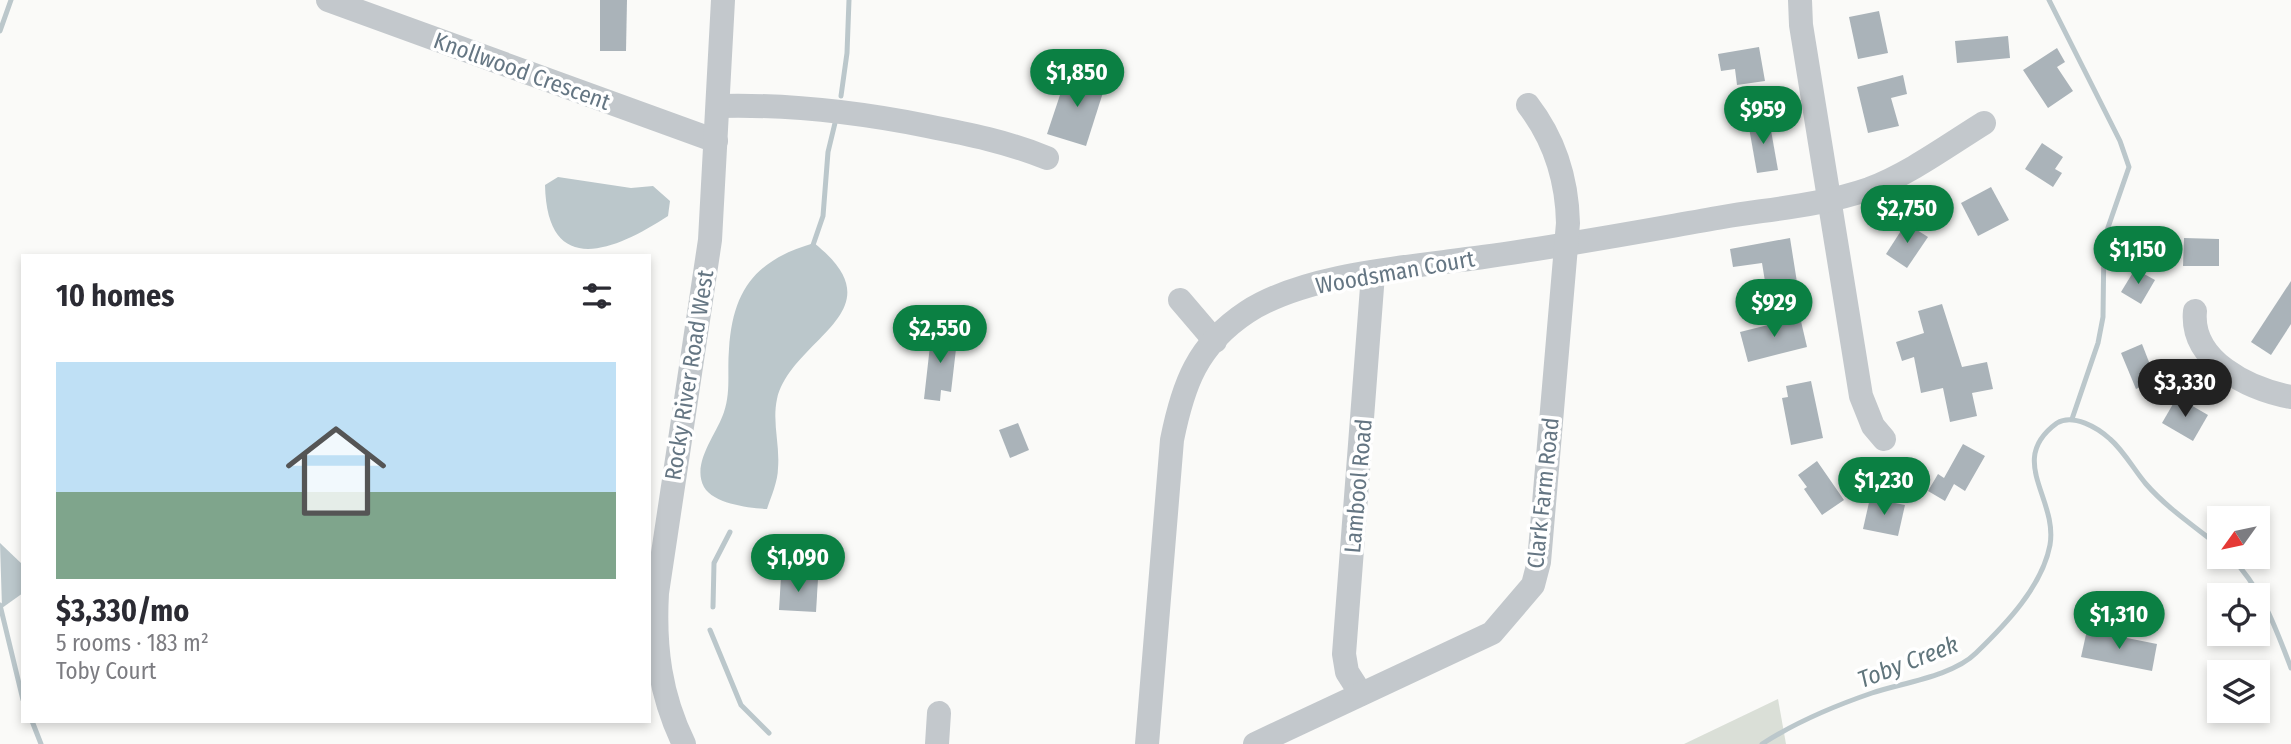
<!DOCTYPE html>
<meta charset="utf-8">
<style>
:root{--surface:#fff;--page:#f7f7f7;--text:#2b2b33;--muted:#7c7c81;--line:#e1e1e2;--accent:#0b8043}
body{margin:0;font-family:"Fira Sans Condensed",sans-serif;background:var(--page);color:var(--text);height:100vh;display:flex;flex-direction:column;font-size:26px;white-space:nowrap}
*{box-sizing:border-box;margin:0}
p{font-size:23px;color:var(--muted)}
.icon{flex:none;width:38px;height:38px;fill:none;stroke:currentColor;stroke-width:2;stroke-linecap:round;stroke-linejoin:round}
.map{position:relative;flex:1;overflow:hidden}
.side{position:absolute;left:21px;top:254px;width:630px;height:469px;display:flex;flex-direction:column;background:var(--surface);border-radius:0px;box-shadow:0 4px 10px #0003}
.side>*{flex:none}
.needle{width:46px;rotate:237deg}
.tools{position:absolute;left:2207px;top:506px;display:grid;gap:14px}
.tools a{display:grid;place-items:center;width:63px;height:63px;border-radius:0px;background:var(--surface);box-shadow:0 4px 10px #0003;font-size:35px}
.price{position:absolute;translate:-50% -60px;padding:0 16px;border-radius:24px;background:var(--accent);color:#fff;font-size:23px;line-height:46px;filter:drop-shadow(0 2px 4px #0008)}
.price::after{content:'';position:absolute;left:50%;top:42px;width:21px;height:16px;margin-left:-10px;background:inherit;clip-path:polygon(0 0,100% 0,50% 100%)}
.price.active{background:#222;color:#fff}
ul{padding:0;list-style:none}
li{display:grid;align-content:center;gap:14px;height:371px;padding:0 35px}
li+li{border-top:2px solid var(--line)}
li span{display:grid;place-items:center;height:217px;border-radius:0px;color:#555}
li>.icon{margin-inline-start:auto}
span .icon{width:126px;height:126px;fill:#fffc;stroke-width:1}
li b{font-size:30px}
h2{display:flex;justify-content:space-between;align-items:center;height:84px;padding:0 35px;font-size:30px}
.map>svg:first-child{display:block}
.green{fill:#dadfd7}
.water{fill:#bbc7cb}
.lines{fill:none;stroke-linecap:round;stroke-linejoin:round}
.stream{stroke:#bbc7cb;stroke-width:5}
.building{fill:#aab3b9}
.minor{stroke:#c3c8cc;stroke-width:24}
.labels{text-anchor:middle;stroke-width:7;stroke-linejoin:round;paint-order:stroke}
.street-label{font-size:23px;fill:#657683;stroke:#fff}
.water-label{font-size:24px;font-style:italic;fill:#60757c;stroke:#fff}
</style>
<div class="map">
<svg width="2291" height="744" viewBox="0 0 2291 744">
<rect width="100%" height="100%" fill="#fafaf8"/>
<polygon class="green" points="1778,699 1786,744 1684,744"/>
<g class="water">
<path d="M558,177L631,188L653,186L670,201L668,216C613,252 547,278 545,185Z"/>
<path d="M814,243C901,312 792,337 777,399C772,422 780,445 778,468C778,481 771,497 767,509C749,508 714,504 704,487C691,463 717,434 724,412C731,391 727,372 729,349C733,289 756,260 814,243Z"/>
<polygon points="0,543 23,565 23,593 2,608"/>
</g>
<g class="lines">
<g class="stream">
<polyline points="2049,0 2120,141 2129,167 2104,239 2103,317 2098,343 2072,419"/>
<polyline points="0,31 11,0"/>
<polyline points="841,96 847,53 849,0"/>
<polyline points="812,248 823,216 828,152 835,123"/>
<path d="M2230,556C2262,589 2275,626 2291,668"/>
<polyline points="0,605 23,700"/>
<polyline points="713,607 714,563 730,532"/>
<polyline points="710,630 741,705 769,733"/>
<polyline points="32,721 41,744"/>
<path d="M1762,744C1796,722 1834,706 1872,693C1902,683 1953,676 1976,653C2005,625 2042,587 2050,545C2058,498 2006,460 2057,423C2073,413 2098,428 2110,439C2124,451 2134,470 2146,484C2167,508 2194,526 2219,546"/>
</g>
</g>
<g class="building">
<polygon points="600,0 627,0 626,51 600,51"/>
<polygon points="1879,11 1888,53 1858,59 1849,17"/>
<polygon points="2008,36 2010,58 1957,63 1955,41"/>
<polygon points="1759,47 1765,81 1737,85 1735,69 1721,71 1718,54"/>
<polygon points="2057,48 2065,62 2057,67 2073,91 2048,108 2023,70"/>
<polygon points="1068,71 1106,83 1086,146 1047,134"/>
<polygon points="1903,75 1907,94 1891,98 1899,126 1868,133 1857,87"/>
<polygon points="1769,119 1778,170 1757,173 1748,122"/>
<polygon points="2042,143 2063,157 2055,169 2062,173 2053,187 2025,169"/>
<polygon points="1991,187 2009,220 1978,236 1961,203"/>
<polygon points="1906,223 1928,237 1907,268 1886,254"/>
<polygon points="1790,238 1799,295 1768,300 1762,263 1733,267 1730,249"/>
<polygon points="2184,238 2219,239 2219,266 2183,266"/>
<polygon points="2135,269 2155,280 2141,304 2121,292"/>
<polygon points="2291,281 2291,324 2271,355 2251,342"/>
<polygon points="1942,304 1962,367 1987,362 1993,389 1972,393 1977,416 1950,422 1943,388 1921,393 1914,357 1902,361 1896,342 1924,333 1918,311"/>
<polygon points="1800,317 1807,347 1748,362 1740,332"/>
<polygon points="932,328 951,330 949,348 956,349 951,392 941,390 940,401 924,399"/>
<polygon points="2142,344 2156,380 2136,389 2121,353"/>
<polygon points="1811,381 1823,438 1791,445 1782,398 1788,397 1786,386"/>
<polygon points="2177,397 2208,415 2193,441 2162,423"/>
<polygon points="1018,423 1029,450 1010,458 999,430"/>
<polygon points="1963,444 1985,456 1965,491 1954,484 1945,501 1928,491 1938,474 1944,478"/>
<polygon points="1817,461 1844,500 1822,515 1804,489 1807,487 1798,475"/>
<polygon points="1870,498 1905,505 1898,536 1863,529"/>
<polygon points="781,577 818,579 816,612 779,610"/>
<polygon points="2087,630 2157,644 2152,671 2081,657"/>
</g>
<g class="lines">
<g class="minor">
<polyline points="328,0 716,141"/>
<polyline points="1800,0 1801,25 1861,396 1873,426 1884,439"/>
<path d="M718,106C790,104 857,112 927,126C968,134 1008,142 1047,158"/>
<polyline points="1180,300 1215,341"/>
<path d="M2195,311C2190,361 2249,389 2291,397"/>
<polyline points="1361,694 1347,672 1344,654 1373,274"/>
<path d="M684,744C660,695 654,647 657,593L710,240L723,0"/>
<polyline points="937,744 939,713"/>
<path d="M1147,744L1172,440C1183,385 1197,345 1247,312C1307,273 1412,267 1483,257C1563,246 1643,231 1723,217C1771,209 1823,205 1869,189C1909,174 1947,146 1984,123"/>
<path d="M1255,744L1492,633L1533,585L1539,562L1568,223C1567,179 1555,140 1528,105"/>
</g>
</g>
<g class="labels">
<g class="street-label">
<text transform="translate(522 71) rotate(20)" y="8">Knollwood Crescent</text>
<text transform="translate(1395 272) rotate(-10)" y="8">Woodsman Court</text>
<text transform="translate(689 375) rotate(-81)" y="8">Rocky River Road West</text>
<text transform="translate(1358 486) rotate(-85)" y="8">Lambool Road</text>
<text transform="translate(1543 493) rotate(-84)" y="8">Clark Farm Road</text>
</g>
<g class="water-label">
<text transform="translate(1908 662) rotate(-21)" y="8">Toby Creek</text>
</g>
</g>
</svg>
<div class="tools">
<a><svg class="needle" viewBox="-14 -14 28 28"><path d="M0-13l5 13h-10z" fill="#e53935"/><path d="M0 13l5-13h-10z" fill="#7c7c81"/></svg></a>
<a><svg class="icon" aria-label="locate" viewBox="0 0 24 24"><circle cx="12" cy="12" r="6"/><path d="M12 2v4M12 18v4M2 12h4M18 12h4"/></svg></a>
<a><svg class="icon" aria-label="layers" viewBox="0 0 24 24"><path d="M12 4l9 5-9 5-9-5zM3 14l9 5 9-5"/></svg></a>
</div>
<b class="price" style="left:1077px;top:109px">$1,850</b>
<b class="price" style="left:1763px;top:146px">$959</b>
<b class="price" style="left:1907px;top:245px">$2,750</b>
<b class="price" style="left:2138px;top:286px">$1,150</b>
<b class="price" style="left:1774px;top:339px">$929</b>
<b class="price" style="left:940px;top:365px">$2,550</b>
<b class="price active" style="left:2185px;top:419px">$3,330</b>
<b class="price" style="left:1884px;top:517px">$1,230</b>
<b class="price" style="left:798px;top:594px">$1,090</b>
<b class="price" style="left:2119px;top:651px">$1,310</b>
<section class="side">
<h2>10 homes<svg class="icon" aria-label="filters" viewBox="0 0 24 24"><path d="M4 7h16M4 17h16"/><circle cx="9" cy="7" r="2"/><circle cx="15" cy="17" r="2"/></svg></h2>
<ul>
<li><span style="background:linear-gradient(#bfe0f5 60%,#7fa58c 0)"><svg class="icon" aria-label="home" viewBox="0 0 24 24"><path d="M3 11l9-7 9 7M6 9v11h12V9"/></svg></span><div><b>$3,330/mo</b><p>5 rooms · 183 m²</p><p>Toby Court</p></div></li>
</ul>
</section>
</div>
